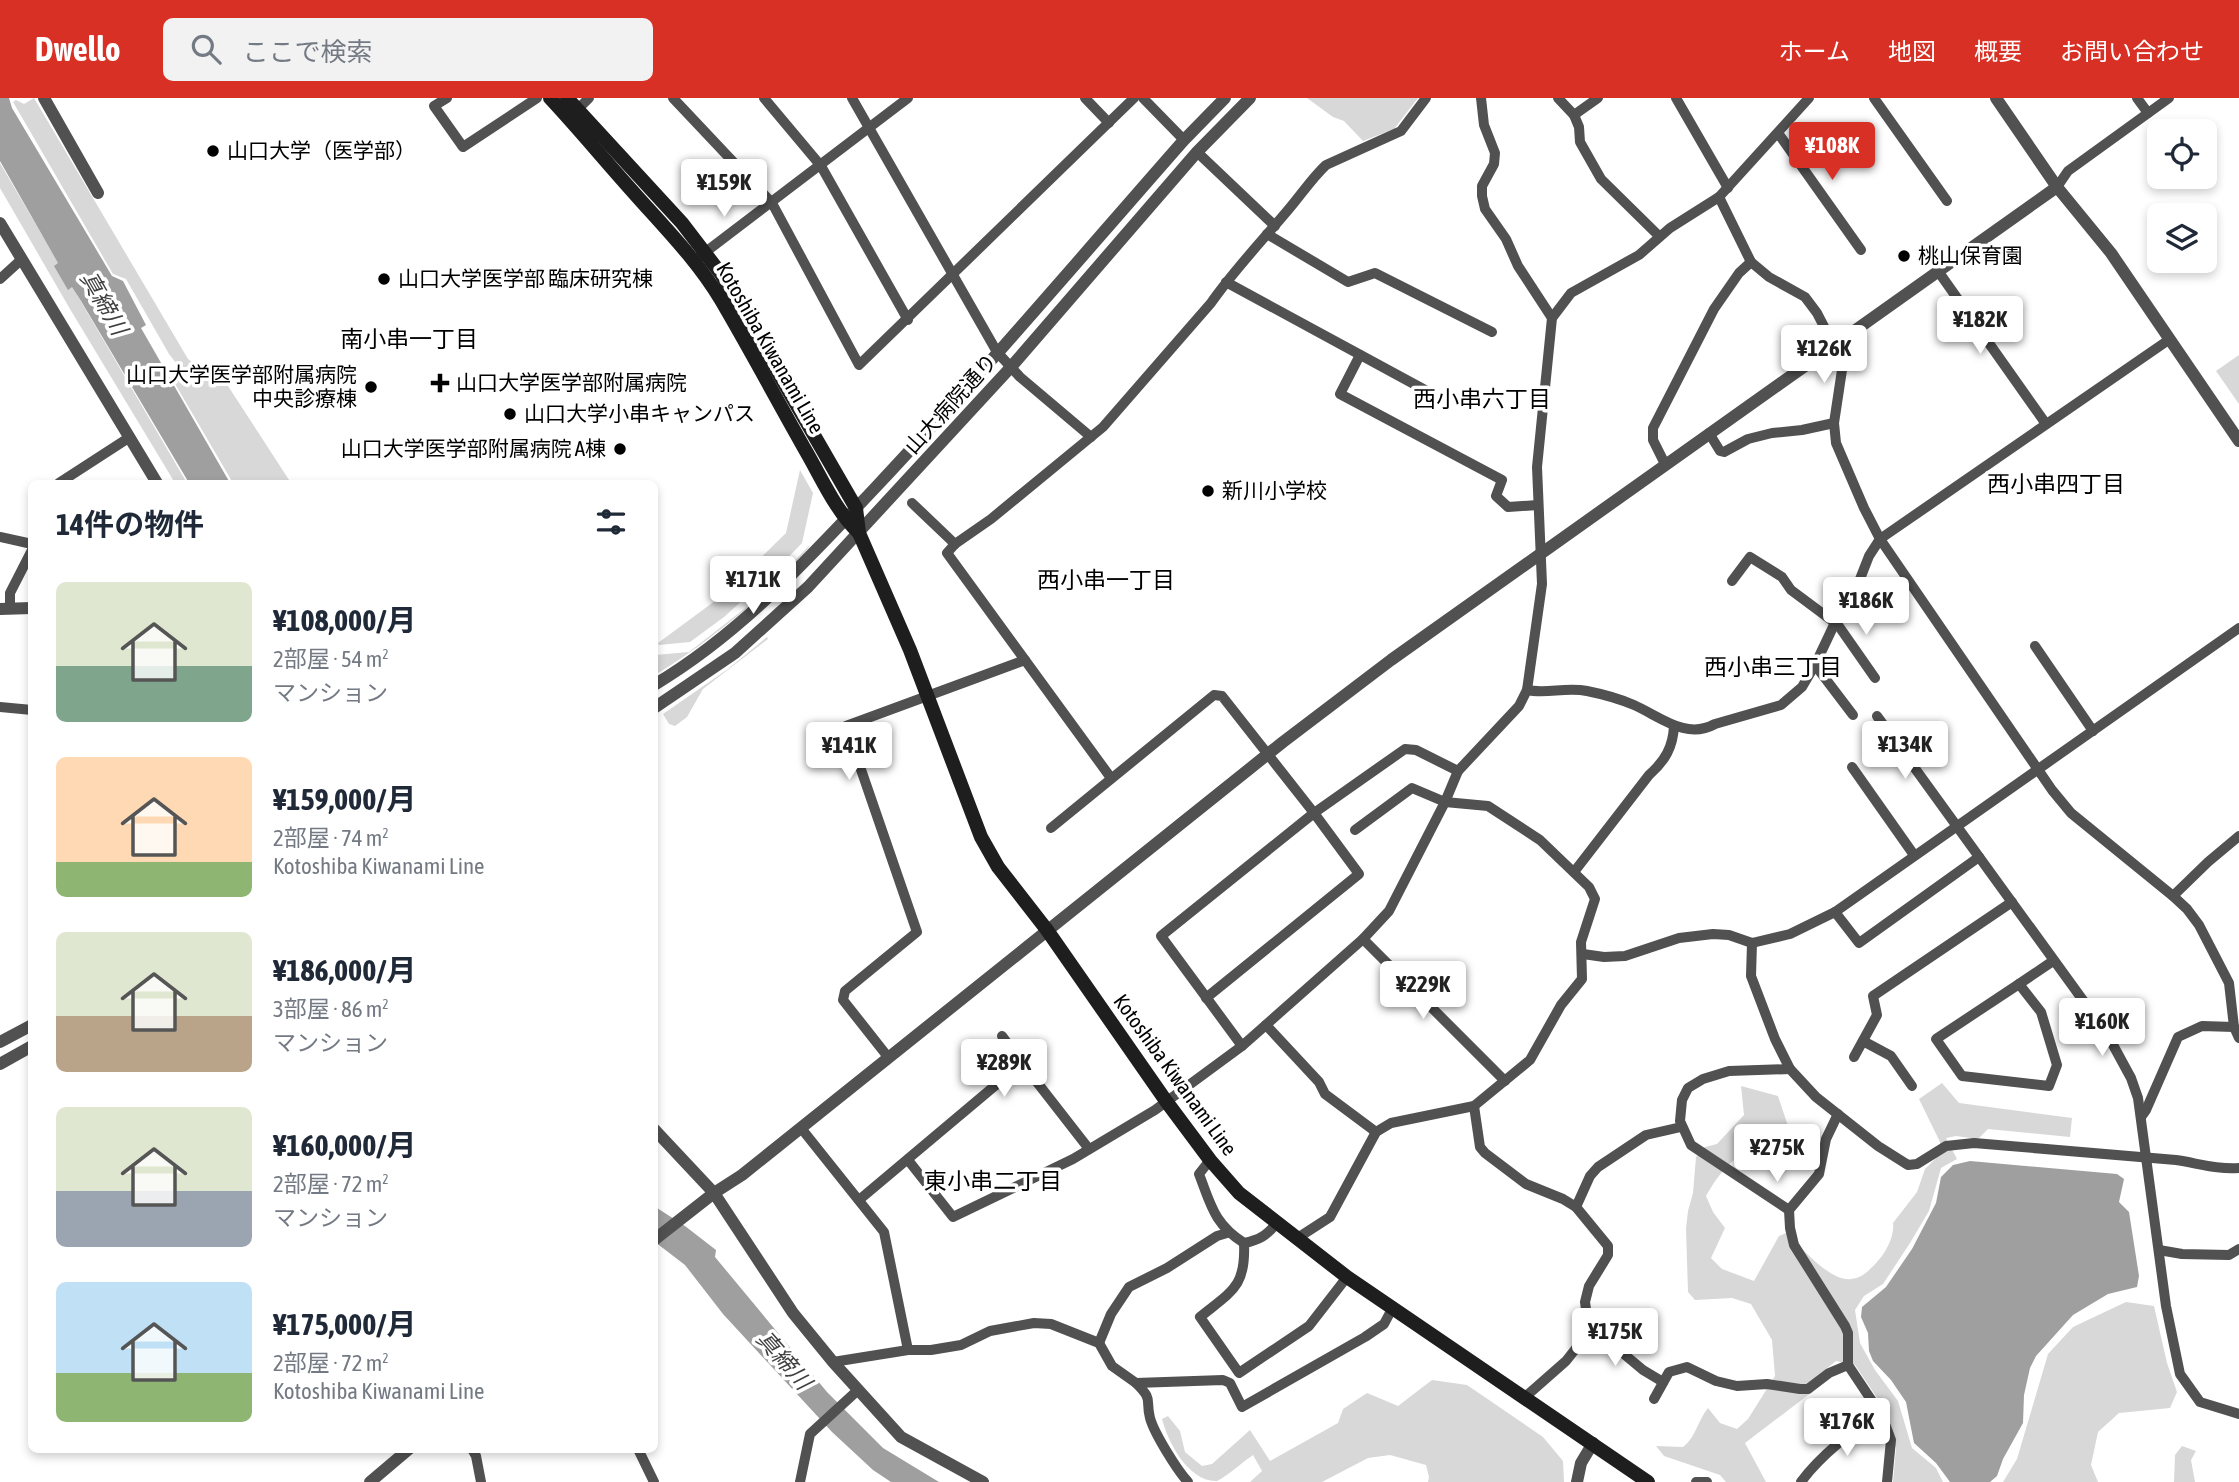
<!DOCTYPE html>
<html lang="ja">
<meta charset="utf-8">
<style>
:root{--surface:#fff;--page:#f2f2f3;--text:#1f2937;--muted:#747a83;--accent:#d93025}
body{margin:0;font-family:"Asap Condensed","Noto Sans JP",sans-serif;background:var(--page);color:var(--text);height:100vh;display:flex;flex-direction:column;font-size:26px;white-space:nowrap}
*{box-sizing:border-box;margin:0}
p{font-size:23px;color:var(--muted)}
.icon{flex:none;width:38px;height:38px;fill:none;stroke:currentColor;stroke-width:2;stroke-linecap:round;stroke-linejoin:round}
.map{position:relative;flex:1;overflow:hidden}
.side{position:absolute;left:28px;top:382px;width:630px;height:973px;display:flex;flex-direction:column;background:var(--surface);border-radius:10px;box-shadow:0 4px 10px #0003}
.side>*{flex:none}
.tools{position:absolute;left:2147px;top:21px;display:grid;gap:14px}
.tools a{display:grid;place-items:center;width:70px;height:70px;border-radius:10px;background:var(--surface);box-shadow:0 4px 10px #0003;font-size:35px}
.price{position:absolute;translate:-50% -60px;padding:0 16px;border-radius:7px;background:#fff;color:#222;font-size:23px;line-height:46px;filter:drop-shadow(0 2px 4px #0008)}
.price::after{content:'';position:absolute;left:50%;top:42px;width:21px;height:16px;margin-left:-10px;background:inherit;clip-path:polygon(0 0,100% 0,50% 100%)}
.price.on{background:var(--accent);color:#fff}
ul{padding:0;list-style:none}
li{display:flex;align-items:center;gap:21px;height:175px;padding:0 28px}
li span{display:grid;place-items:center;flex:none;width:196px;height:140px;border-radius:10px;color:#555}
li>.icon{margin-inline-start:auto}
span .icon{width:84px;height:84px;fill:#fffc;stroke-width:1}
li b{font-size:30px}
h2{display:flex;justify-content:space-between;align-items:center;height:84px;padding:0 28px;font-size:30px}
header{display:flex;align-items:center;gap:42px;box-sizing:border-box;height:98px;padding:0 35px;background:var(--accent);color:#fff}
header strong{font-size:33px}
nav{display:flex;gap:38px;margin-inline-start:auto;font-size:24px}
.search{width:490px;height:63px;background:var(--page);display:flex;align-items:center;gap:18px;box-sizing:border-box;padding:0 24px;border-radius:10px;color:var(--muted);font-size:26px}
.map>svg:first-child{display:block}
.green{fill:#d8d8d8}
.water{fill:#9f9f9f}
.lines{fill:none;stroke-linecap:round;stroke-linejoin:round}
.minor{stroke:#515151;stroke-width:10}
.tertiary{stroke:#515151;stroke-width:12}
.secondary{stroke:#1e1e1e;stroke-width:14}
.poi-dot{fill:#000;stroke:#fff;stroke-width:2.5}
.labels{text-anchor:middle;stroke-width:7;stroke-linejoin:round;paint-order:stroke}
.poi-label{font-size:21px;fill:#000;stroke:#fff;text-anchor:start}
.street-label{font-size:21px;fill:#000;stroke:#fff}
.water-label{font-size:23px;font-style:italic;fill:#404040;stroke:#fff}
.neighbourhood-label{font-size:23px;fill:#000;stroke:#fff}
</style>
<header>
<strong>Dwello</strong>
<div class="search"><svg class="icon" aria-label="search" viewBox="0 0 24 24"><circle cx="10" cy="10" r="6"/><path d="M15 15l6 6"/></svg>ここで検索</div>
<nav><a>ホーム</a><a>地図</a><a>概要</a><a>お問い合わせ</a></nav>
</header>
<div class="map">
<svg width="2239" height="1384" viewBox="0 0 2239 1384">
<rect width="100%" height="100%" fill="#fff"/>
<g class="green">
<polygon points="34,0 188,261 199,269 215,268 291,385 233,385 171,279 180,270 169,256 126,181 113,176 13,4 16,2 24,6"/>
<polygon points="1307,0 1418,0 1394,31 1363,43 1344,23 1333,19"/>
<polygon points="0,65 187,385 175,385 70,211 0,90"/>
<polygon points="2239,257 2239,306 2216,273"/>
<polygon points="800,372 813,395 802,445 776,472 724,519 690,544 659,547 658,545 723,497 786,435"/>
<path d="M810,447C807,454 796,463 789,470C748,512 704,547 655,577V557L689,554L753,504Z"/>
<polygon points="767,539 768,541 703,591 687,619 675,628 669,626 663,616 728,571"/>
<path d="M1942,985L1959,1005L2072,1020L2070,1039L1988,1031L1978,1041L1956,1038L1946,1040L1957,1061L1941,1070L1929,1113L1910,1145L1883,1186L1864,1198L1855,1212L1860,1245L1875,1272L1898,1303L1912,1350L1936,1370L1943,1384H1893L1896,1350L1886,1313L1855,1267L1836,1263L1817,1278L1812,1294L1745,1345L1766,1384H1726L1720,1377L1664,1358L1656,1348L1683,1349C1696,1339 1698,1322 1708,1310L1720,1325L1737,1331L1748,1321L1775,1278L1772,1242L1751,1206L1732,1200L1695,1202L1688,1194L1686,1130L1688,1113L1693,1095L1696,1059L1705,1049L1717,1046L1744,1017L1741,988L1778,998L1789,1031L1811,1044L1805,1056L1789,1041C1774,1041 1776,1047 1764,1052C1759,1054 1753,1052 1748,1054C1728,1062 1716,1081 1706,1098L1713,1114L1725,1130L1711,1160L1722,1171L1754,1183L1779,1138L1786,1135C1800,1148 1830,1184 1851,1181C1863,1180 1869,1172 1877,1164C1886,1155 1895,1137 1893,1125L1917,1094L1925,1071L1940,1056V1044L1919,1001Z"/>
<polygon points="2126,1204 2154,1208 2167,1265 2177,1294 2170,1310 2119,1315 2098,1334 2091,1367 2098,1384 2003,1384 2017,1361 2048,1256 2073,1229"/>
<path d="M1432,1282L1467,1287L1543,1339L1563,1363L1564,1384H1428L1429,1379L1426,1367L1390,1357L1368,1360L1322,1384H1250L1262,1373L1253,1357C1241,1365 1229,1377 1217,1383C1187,1384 1167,1341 1162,1321L1168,1318L1180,1333L1185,1354L1202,1368L1212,1366L1250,1332L1270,1363L1338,1325L1343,1311L1367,1295L1398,1308Z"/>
<polygon points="2182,1348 2196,1353 2191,1362 2195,1384 2174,1384 2175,1357"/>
</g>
<g class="water">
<polygon points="0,0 9,0 12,10 112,178 123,183 146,227 141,230 230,385 189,385 81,203 72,189 68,192 54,168 58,165 0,63"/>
<polygon points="1970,1063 2117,1076 2124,1081 2119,1104 2129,1114 2139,1178 2137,1189 2108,1196 2073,1217 2036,1258 2030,1270 2024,1297 2023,1325 2003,1361 1997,1378 1990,1384 1950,1384 1936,1365 1914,1345 1906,1304 1891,1282 1873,1263 1869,1253 1868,1235 1861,1219 1862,1209 1886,1189 1912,1151 1936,1105 1941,1079 1953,1067"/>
<polygon points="654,1108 685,1128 716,1152 715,1159 827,1294 883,1350 939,1384 891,1384 873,1372 832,1334 723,1216 685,1167 655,1144"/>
</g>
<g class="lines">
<g class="minor">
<polyline points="447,0 434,8 463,49 537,0"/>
<polyline points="673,0 772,105 859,267 1134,0"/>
<polyline points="764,0 821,68 908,222"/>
<polyline points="852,0 997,254 1020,279 1091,339"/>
<polyline points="1085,0 1109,25"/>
<polyline points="1143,0 1184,42"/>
<polyline points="1481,0 1484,27 1495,55 1494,66 1482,88 1482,98 1485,111 1506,141 1518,168 1552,220"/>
<polyline points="1558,0 1574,17 1579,29 1580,44 1601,81 1659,138"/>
<polyline points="1676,0 1728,90"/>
<polyline points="1874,0 1947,103"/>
<polyline points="2137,0 2148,15"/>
<polyline points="574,15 589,0"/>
<polyline points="1574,17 1598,0"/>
<polyline points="1778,35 1861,152"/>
<polyline points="1197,54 1275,128"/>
<polyline points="2057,89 2068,73 2169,0"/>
<polyline points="1719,99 1751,164 1769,179 1805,199 1817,215 1833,246 1842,272 1834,325 1836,345 1864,410 1880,441 2052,692 2071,715 2173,798 2187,811 2199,827 2229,885 2234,929 2239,940"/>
<polyline points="1267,136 1348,184 1375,175 1492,234"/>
<polyline points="699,159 908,0"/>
<polyline points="1938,173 2046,326"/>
<polyline points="0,181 22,161"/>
<polyline points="1226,184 1425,292"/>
<polyline points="1360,257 1340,296 1502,382 1496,398 1508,409 1538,407"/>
<polyline points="1709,335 1720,353 1724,354 1748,341 1772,335 1802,332 1834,325"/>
<polyline points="1665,366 1653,342 1653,330 1714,211 1739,175 1751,164"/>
<polyline points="59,385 130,339"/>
<polyline points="912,405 955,446"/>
<polyline points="0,439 32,446"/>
<polyline points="1732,483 1750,459 1782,479 1791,492 1838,527 1875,580"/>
<polyline points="10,511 10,495 32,452"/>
<polyline points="2035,548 2093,633"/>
<polyline points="1815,567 1853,617"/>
<path d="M1527,592C1546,596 1566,589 1587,593C1602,596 1620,601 1634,607C1661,619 1686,642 1715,626L1781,607L1802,589L1815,567L1842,510L1860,481L1869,458L1880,441L2170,241"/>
<polyline points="0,609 32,612"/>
<polyline points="1877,618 2106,934 2131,980 2138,1000 2166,1208 2180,1276 2200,1304 2239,1316"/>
<polyline points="1852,669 1914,757"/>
<path d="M1111,680L947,455L955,446L991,421L1103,329L1211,205C1234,172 1262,143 1288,112C1301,97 1312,80 1326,67L1401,33L1426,0"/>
<polyline points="1051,730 1214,597 1222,598 1314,715 1359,776 1206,900"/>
<path d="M1574,774L1649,677C1665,663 1673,649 1674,628"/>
<polyline points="2173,798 2208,764 2239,738"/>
<polyline points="1835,814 1859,845 1979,759"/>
<polyline points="1363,841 1505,983"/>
<path d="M1752,845L1751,878L1775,941L1790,971L1816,999L1878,1048L1908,1067L1917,1066L1946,1048L1974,1045L2176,1062C2197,1065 2218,1072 2239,1070"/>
<polyline points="1583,856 1604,859 1625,858 1679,840 1713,836 1729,837 1752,845 1790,836 1835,814 2239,530"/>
<polygon points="2019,886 2041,914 2057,967 2049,988 1962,978 1936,941"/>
<polyline points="2019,886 2053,863"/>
<polyline points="1266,927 1319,984 1325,996 1376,1034"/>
<polyline points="1002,938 1022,965"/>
<polyline points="1863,943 1891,958 1912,988"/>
<polyline points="1242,948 1161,838 1314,715 1405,651 1416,652 1458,673"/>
<polyline points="888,959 843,902 845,893 917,834 846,628 1025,562"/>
<polyline points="1854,959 1877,917 1873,898 2012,804"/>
<polyline points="1790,971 1729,973 1703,981 1688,990 1682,1002 1680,1023 1691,1047 1789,1112 1819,1076 1826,1041 1838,1016"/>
<polyline points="1474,1008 1480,1049 1485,1055 1526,1086 1563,1101 1576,1109 1608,1148 1608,1157 1589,1188 1585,1204 1588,1226 1581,1244 1566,1263 1524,1300"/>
<polyline points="2141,1019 2146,1012 2178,939 2202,928 2234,929"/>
<polyline points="801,1030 884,1134 908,1252"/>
<polyline points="908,1062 953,1119 1073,1061 1155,1012 1242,948 1363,841 1389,813 1445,704 1458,673 1519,608 1527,592 1542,486 1537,369 1552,220 1571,195 1639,157 1670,130 1719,99 1809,0"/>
<path d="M1210,1062L1199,1076C1211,1107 1214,1126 1244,1145C1259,1142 1266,1138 1276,1126"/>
<polyline points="859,1102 1022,965 1089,1051"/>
<polyline points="1576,1109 1590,1078 1598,1069 1646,1037 1681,1029"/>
<polyline points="1789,1112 1790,1130 1794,1147 1845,1228 1848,1235 1848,1267 1882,1318 1891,1342 1887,1384"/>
<polyline points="1296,1141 1330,1119 1376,1034 1391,1025 1474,1008 1530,962 1561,907 1582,881 1581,844 1595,801 1589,789 1540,742 1488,708 1445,704 1412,690 1355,732"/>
<path d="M1244,1145C1246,1189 1232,1193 1200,1219L1239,1275L1309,1228L1347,1179"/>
<polyline points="2159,1152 2182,1156 2229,1157 2239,1151"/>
<polyline points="1588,1226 1643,1272 1663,1284"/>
<polyline points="1099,1245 1111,1216 1129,1189 1167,1170 1217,1138 1227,1135"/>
<polyline points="833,1264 908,1252 931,1252 961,1247 990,1233 1034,1225 1051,1226 1099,1245 1112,1268 1136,1285 1223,1282 1230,1285 1242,1309 1365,1239 1384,1226 1392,1211"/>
<path d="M1136,1285C1154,1303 1145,1300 1150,1320C1154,1335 1177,1372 1188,1384"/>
<polyline points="1654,1301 1669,1274 1687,1269 1716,1283 1737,1288 1767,1286 1800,1291 1808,1291 1829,1275 1848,1267"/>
<polyline points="472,1351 476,1358 481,1384"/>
<polyline points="638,1351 654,1384"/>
<polyline points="800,1384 810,1336 858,1292"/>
<polyline points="1696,1384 1707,1384"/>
<path d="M1801,1384C1816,1363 1857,1325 1882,1318"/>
</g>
<g class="tertiary">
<polyline points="44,0 98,95"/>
<polyline points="1996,0 2057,89 2111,155 2239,343"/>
<polyline points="0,125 157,385"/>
<polyline points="0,511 32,510"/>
<path d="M654,587C741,535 806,463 875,390C981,277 1082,158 1184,42L1225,0"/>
<polyline points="654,610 735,555 808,489 1011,269 1197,54 1250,0"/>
<polyline points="0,944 32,927"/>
<polyline points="0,966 32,948"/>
<polyline points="654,1031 714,1095 793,1215 833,1264 901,1339 983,1384"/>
<polyline points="654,1142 714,1095 742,1077 1283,644 1391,562 2057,89"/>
<polyline points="370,1384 409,1351"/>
<polyline points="1577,1384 1581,1365 1593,1345"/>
</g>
<g class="secondary">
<path d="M550,0C579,31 606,64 634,95C665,130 697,162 721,202C751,253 778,304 807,355C823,383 836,413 859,435"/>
<polyline points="567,0 682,125 721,176 856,410 859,435 910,552 981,739 998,769 1047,832 1166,1003 1210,1062 1239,1095 1347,1179 1648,1384"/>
</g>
</g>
<g class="poi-dot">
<circle cx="213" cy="53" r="7"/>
<circle cx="1904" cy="158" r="7"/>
<circle cx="384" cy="181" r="7"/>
<path d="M436.5 274.5h7v7h7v7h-7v7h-7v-7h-7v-7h7z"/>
<circle cx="371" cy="289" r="7"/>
<circle cx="510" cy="316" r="7"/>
<circle cx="620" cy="351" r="7"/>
<circle cx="1208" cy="393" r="7"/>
</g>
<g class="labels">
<g class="poi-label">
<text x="227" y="60">山口大学（医学部）</text>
<text x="1918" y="165">桃山保育園</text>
<text x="398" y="188">山口大学医学部 臨床研究棟</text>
<text x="357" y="284" text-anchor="end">山口大学医学部附属病院<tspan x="357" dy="24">中央診療棟</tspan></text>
<text x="456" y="292">山口大学医学部附属病院</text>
<text x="524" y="323">山口大学小串キャンパス</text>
<text x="606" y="358" text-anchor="end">山口大学医学部附属病院 A棟</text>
<text x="1222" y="400">新川小学校</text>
</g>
<g class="street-label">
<text transform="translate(770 250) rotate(60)" y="7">Kotoshiba Kiwanami Line</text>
<text transform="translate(951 306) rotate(-48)" y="7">山大病院通り</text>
<text transform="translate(1175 977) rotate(54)" y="7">Kotoshiba Kiwanami Line</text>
</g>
<g class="water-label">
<text transform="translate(104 205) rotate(60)" y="8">真締川</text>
<text transform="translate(784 1262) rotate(49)" y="8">真締川</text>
</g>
<g class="neighbourhood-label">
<text x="409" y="249">南小串一丁目</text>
<text x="1482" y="309">西小串六丁目</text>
<text x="2056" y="394">西小串四丁目</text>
<text x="1106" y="490">西小串一丁目</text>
<text x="1773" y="577">西小串三丁目</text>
<text x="993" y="1091">東小串二丁目</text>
</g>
</g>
</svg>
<div class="tools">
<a><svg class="icon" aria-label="locate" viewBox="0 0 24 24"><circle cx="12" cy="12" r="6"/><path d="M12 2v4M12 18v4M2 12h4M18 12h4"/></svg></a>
<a><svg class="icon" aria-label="layers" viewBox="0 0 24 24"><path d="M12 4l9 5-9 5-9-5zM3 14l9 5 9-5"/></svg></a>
</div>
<b class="price on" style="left:1832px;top:84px">¥108K</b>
<b class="price" style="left:724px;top:121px">¥159K</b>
<b class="price" style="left:1980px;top:258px">¥182K</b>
<b class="price" style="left:1824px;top:287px">¥126K</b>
<b class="price" style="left:753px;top:518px">¥171K</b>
<b class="price" style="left:1866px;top:539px">¥186K</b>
<b class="price" style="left:1905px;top:683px">¥134K</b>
<b class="price" style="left:849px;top:684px">¥141K</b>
<b class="price" style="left:1423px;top:923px">¥229K</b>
<b class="price" style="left:2102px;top:960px">¥160K</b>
<b class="price" style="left:1004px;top:1001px">¥289K</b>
<b class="price" style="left:1777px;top:1086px">¥275K</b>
<b class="price" style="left:1615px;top:1270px">¥175K</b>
<b class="price" style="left:1847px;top:1360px">¥176K</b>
<section class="side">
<h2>14件の物件<svg class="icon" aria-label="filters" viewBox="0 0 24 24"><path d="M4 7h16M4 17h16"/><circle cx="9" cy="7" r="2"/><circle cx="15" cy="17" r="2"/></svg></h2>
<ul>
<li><span style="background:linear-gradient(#dfe7d0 60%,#7fa58c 0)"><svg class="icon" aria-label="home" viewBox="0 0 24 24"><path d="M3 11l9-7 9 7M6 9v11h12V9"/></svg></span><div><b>¥108,000/月</b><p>2部屋 · 54 m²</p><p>マンション</p></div></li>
<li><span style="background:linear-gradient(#ffd9b3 75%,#8fb573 0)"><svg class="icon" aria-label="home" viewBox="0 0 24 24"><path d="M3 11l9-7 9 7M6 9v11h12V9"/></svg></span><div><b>¥159,000/月</b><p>2部屋 · 74 m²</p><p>Kotoshiba Kiwanami Line</p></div></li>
<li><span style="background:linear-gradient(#dfe7d0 60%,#b9a48a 0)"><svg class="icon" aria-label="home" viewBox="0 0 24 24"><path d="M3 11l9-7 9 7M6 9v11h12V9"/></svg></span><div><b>¥186,000/月</b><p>3部屋 · 86 m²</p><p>マンション</p></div></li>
<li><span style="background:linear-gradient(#dfe7d0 60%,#9aa5b1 0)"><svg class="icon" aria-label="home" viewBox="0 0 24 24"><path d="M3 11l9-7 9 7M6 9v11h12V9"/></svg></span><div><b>¥160,000/月</b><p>2部屋 · 72 m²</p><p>マンション</p></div></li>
<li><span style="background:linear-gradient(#bfe0f5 65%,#8fb573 0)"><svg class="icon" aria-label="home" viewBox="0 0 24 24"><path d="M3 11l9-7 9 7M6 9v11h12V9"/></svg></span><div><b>¥175,000/月</b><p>2部屋 · 72 m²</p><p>Kotoshiba Kiwanami Line</p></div></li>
</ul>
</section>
</div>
